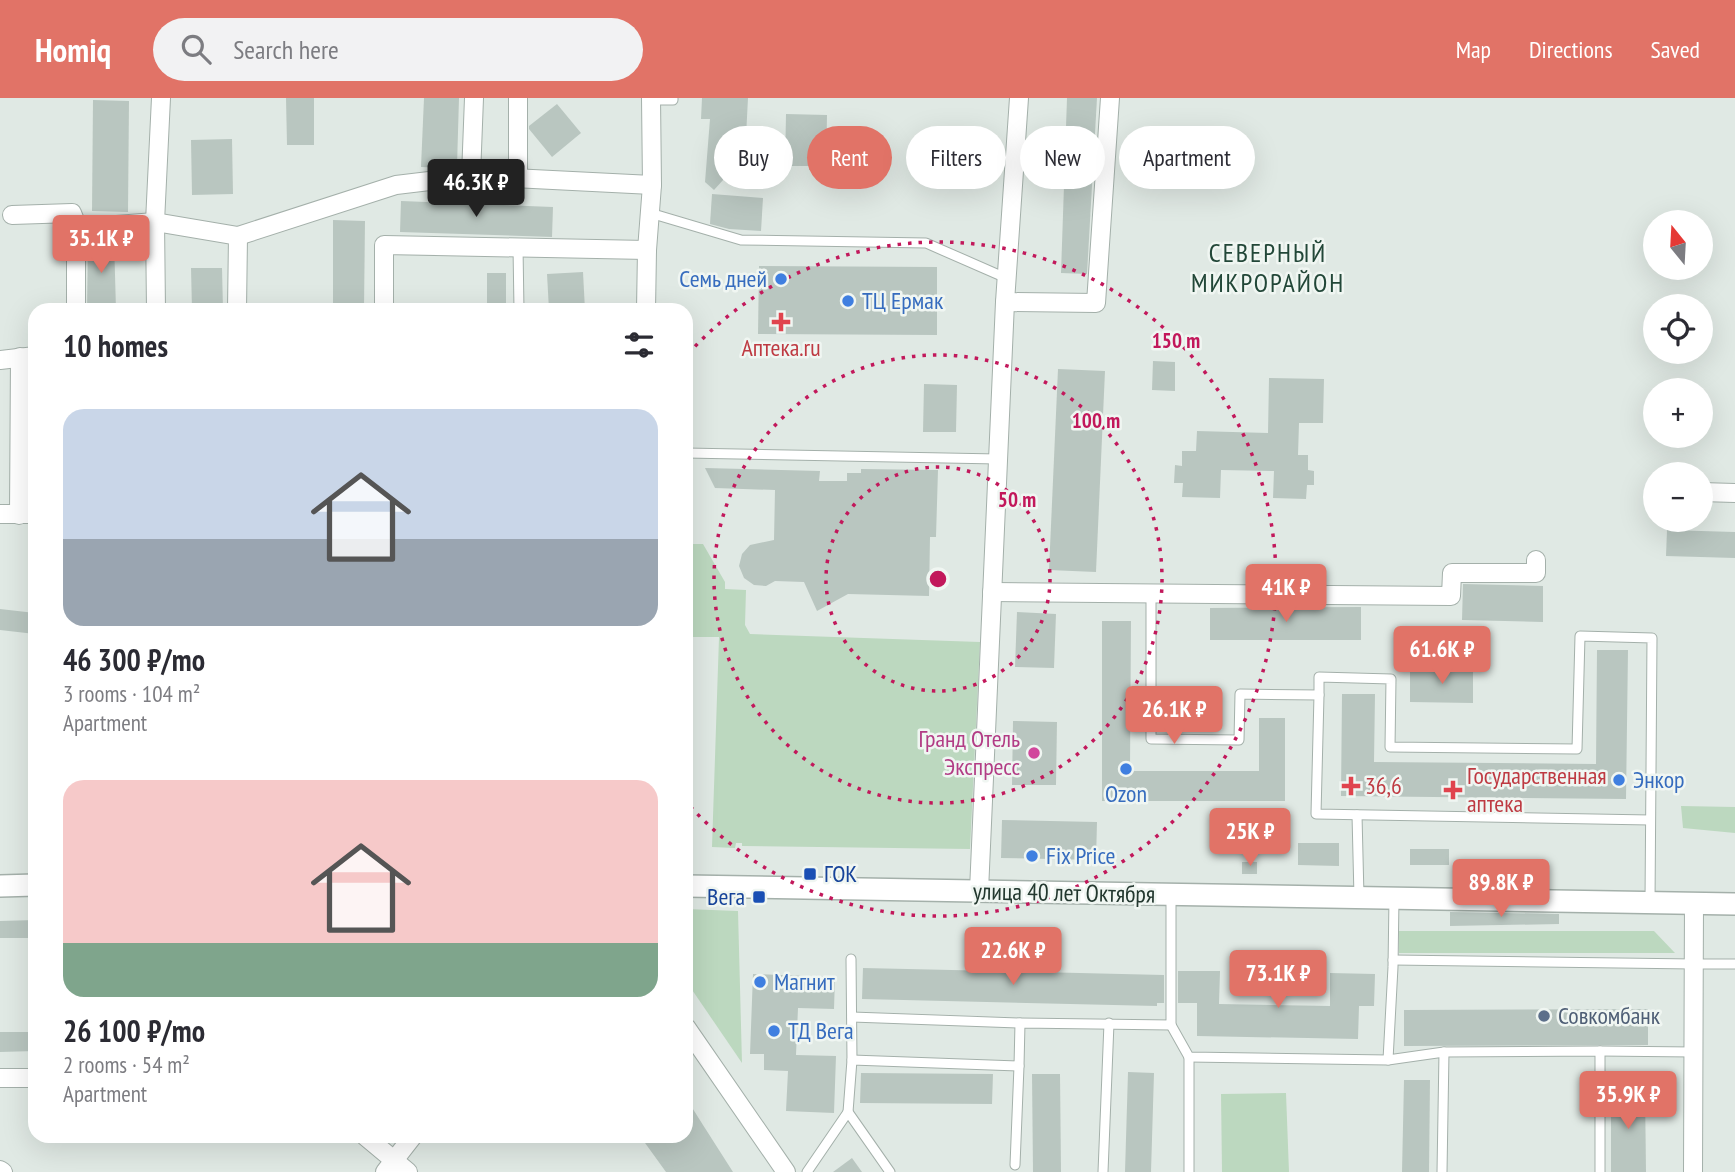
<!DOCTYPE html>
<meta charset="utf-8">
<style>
:root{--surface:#fff;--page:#f2f2f3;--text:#2b2b33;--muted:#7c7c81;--accent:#e17367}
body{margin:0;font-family:"PT Sans Narrow",sans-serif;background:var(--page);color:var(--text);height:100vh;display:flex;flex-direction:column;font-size:26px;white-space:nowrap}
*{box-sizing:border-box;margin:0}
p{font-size:23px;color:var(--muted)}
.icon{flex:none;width:38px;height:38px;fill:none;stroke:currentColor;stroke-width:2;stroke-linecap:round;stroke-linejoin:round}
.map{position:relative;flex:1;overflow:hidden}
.drawer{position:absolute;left:28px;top:205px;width:665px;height:840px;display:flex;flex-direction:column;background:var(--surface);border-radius:21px;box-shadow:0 7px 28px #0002}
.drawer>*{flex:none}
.guide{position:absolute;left:714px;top:28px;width:665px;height:63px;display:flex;gap:14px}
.needle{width:46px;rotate:342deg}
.buttons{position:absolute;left:1643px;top:112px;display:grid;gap:14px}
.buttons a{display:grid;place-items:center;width:70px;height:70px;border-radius:50%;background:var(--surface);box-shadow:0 7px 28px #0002;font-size:35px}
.price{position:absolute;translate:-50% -60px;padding:0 16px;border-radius:7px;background:var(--accent);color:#fff;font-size:23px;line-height:46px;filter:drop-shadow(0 2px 4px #0008)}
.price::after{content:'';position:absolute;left:50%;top:42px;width:21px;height:16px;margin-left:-10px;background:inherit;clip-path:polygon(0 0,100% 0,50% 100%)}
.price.active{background:#222;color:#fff}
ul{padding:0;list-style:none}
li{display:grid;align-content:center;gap:14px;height:371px;padding:0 35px}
li span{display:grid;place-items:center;height:217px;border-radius:21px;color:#555}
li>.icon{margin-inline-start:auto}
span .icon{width:126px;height:126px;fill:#fffc;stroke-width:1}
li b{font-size:30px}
h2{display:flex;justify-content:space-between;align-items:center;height:84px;padding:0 35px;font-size:30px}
.chip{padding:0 24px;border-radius:32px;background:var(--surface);box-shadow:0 7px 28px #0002;font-size:24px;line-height:63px}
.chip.active{background:var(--accent);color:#fff}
header{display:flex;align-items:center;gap:42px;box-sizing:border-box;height:98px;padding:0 35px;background:var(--accent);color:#fff}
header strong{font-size:33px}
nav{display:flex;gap:38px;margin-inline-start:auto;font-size:24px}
.search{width:490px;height:63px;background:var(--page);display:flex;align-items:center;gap:18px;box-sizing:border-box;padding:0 24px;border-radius:38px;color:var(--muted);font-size:26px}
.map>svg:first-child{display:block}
.green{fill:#bcd8bf}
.building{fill:#b9c6c0}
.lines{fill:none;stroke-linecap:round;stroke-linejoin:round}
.service-casing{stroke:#a4b0aa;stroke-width:11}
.minor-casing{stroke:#a4b0aa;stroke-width:20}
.tertiary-casing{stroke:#a4b0aa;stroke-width:24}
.service{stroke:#fff;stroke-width:9}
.minor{stroke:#fff;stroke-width:18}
.tertiary{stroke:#fff;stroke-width:21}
.ring{fill:none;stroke:#c2185b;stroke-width:3.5;stroke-dasharray:3.5 7}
.shop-dot{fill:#3f7fe0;stroke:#f0f6f2;stroke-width:2.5}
.health-dot{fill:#e0444e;stroke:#f0f6f2;stroke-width:2.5}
.hotel-dot{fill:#d1479c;stroke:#f0f6f2;stroke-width:2.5}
.transit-dot{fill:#1a4fb4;stroke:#f0f6f2;stroke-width:2.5}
.service-dot{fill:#5c6f8a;stroke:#f0f6f2;stroke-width:2.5}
.labels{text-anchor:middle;stroke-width:5;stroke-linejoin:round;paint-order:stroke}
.shop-label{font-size:24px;fill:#366cbe;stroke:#f0f6f2;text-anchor:start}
.health-label{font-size:24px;fill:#be3a42;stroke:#f0f6f2;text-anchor:start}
.hotel-label{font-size:24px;fill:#b23c85;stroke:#f0f6f2;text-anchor:end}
.transit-label{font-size:24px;fill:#164399;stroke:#f0f6f2;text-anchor:start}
.street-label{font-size:24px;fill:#23382f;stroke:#f0f6f2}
.service-label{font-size:24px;fill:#4e5e75;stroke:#f0f6f2;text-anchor:start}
.neighbourhood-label{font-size:26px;letter-spacing:2px;fill:#224738;stroke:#f0f6f2}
.centre{fill:#c2185b;stroke:#f0f6f2;stroke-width:3.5}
.ring-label{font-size:21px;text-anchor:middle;font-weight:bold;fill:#c2185b;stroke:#f0f6f2;stroke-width:5;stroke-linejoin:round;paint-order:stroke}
</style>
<header>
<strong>Homiq</strong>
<div class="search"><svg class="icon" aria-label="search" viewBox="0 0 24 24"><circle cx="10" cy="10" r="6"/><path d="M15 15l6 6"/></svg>Search here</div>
<nav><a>Map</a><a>Directions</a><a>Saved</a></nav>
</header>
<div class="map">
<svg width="1735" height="1074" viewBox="0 0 1735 1074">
<rect width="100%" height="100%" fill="#e0e9e4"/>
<g class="green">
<polygon points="686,446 703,446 725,484 725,491 746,492 745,527 750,536 980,544 970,751 742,748 742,745 736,745 735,750 712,749 719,539 686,539"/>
<polygon points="1681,708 1735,709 1735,735 1683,730"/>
<polygon points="686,811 738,813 742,965 686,883"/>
<polygon points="1399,833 1654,833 1675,855 1399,855"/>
<polygon points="1286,995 1289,1074 1222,1074 1221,996"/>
</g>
<g class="building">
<polygon points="286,0 314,0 314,47 287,47"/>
<polygon points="424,0 459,0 457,68 445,70 421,69"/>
<polygon points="702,0 748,0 745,58 734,58 733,71 714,92 705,84 710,21 701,21"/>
<polygon points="1067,0 1097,0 1087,176 1061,175"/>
<polygon points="93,2 129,3 128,114 92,113"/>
<polygon points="557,6 581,35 552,59 529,31 529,28"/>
<polygon points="786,16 827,17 826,73 809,72 809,68 785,68"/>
<polygon points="232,41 233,96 192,97 191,42"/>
<polygon points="712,96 763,100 761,133 729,131 710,126"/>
<polygon points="401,103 553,109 552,139 400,134"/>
<polygon points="333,122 365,123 364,212 333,212"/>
<polygon points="114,141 116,212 87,212 88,142"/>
<polygon points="759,168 937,169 937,237 758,236"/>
<polygon points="191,170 222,170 223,212 192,212"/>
<polygon points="583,174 585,212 549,212 547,176"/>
<rect x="487" y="175" width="19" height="37"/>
<polygon points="1153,263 1175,264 1175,293 1152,292"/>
<polygon points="1058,271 1105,273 1096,474 1049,472"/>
<polygon points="1269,280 1324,281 1323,325 1299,325 1298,357 1308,357 1308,372 1314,373 1314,387 1307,387 1306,401 1273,400 1274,373 1221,372 1220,400 1182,399 1183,385 1174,385 1175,367 1182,368 1182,353 1196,353 1197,333 1268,335"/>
<polygon points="924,286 957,287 956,334 923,334"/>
<polygon points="705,370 820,373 819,383 847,383 847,375 861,375 861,371 938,372 936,439 930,439 929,498 848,496 817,513 804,484 775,483 766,488 754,487 744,480 739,468 742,456 750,447 774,442 775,392 715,390"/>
<polygon points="1667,432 1735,434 1735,460 1666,458"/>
<polygon points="1463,486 1543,488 1543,524 1462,522"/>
<polygon points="1361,509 1361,542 1210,542 1210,510"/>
<polygon points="0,511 35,515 35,536 0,532"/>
<polygon points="1017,514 1056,516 1054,570 1015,569"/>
<polygon points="1102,523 1131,523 1130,673 1259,673 1259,620 1285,620 1285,703 1102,703"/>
<polygon points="1597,552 1628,552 1626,701 1341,698 1342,596 1375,596 1374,664 1596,666"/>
<polygon points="1410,571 1473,571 1473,605 1410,604"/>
<polygon points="1013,623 1057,624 1056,687 1012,687"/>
<polygon points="1002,722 1097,724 1096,762 1001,760"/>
<polygon points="1298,745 1339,745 1339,768 1298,767"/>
<rect x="1410" y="751" width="39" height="16"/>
<rect x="1242" y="764" width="15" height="12"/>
<polygon points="1450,814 1559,816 1559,826 1450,828"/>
<polygon points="35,822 35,840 0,840 0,823"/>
<polygon points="863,870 1164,877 1164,905 1157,905 1157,908 862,901"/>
<polygon points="1178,873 1220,873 1219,906 1330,908 1330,875 1375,876 1374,908 1359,908 1358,941 1197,938 1197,905 1178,905"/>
<polygon points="753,876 835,879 834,911 798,910 796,957 836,958 834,1015 786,1013 788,973 764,972 764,956 750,956"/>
<polygon points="1648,911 1648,947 1404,948 1404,912"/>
<polygon points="0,934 35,934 35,953 0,954"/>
<polygon points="1128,974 1154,975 1151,1074 1125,1074"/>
<polygon points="861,975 993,976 992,1006 860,1005"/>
<polygon points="1032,976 1060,976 1061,1074 1033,1074"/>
<polygon points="1404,982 1430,982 1429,1074 1402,1074"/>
<polygon points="1611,992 1645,992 1646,1074 1611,1074"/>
<polygon points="686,1000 703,1027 733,1074 666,1074 640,1038 686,1038"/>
<polygon points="852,1060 862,1074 833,1074"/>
</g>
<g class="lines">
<g class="service-casing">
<g id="service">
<polyline points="651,2 673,2 673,0"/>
<polyline points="650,115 741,142 926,145 1006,180"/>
<polyline points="518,149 519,212"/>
<polyline points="686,355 998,361"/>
<polyline points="1151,495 1151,641 1239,642 1240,596 1319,597 1316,716 1650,722"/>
<polyline points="1319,597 1319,579 1391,581 1390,649 1577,651 1580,538 1652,540 1650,804"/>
<polyline points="1357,717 1359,799"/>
<polyline points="1394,800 1393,869 1388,962 1444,954 1442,1074"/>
<polyline points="851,861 852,962"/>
<polyline points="1393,862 1694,866 1735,866"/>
<polyline points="852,919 1020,925"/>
<polyline points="1171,927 1189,959 1388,962"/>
<polyline points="1600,953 1693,954"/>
<polyline points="1444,954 1600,953 1600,1074"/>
<polyline points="1189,959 1189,1074"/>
<polyline points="848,1014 852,962 1019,968 1020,925 1171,927 1171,797"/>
<polyline points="1015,1067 1019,968"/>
<polyline points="807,1074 848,1014 890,1074"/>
<polyline points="1103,1074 1109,925"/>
</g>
</g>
<g class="minor-casing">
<g id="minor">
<polyline points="474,0 471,78 652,87"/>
<polyline points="518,81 518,0"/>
<polyline points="12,117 72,115 78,130 155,124 238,138 237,212"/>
<polyline points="238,138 396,87 471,78"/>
<polyline points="1005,204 1096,205 1110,0"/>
<polyline points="76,212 76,154 78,130"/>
<polyline points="156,212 155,124 161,0"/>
<polyline points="384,212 384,147 647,152"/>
<polyline points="646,212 647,152 652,87 651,0"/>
<polyline points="0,262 35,258"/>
<polyline points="1701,394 1735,395"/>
<polyline points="0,416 35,416"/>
<polyline points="19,417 20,259"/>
<polyline points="992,494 1451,498 1452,475 1536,475 1536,462"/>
<polyline points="979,793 1005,204 1019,0"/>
<polyline points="686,929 786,1074"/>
<polyline points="0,980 35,980"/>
<polyline points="365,1038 408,1074"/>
<polyline points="0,1072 3,1074"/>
<polyline points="385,1074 413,1038"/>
<polyline points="1693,1074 1694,805"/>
</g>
</g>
<g class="tertiary-casing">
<g id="tertiary">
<polyline points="0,788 35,787"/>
<polyline points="686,788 1735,806"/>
</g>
</g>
<use href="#service" class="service"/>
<use href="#minor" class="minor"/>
<use href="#tertiary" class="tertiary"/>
</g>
<g class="ring">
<circle cx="938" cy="481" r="112"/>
<circle cx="938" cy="481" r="224"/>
<path d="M688 256A337 337 0 1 1 688 706"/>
</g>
<g class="shop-dot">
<circle cx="781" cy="181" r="7"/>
<circle cx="848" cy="203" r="7"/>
<circle cx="1126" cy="671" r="7"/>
<circle cx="1619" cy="682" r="7"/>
<circle cx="1032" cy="758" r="7"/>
<circle cx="760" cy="884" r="7"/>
<circle cx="774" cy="933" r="7"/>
</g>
<g class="health-dot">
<path d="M777.5 213.5h7v7h7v7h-7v7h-7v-7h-7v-7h7z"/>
<path d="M1347.5 677.5h7v7h7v7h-7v7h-7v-7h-7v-7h7z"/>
<path d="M1449.5 681.5h7v7h7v7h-7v7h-7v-7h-7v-7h7z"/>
</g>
<circle class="hotel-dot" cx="1034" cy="655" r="7"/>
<g class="transit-dot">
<rect x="803" y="769" width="14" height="14" rx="3.5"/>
<rect x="752" y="792" width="14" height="14" rx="3.5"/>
</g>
<circle class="service-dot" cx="1544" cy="918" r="7"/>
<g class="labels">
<g class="shop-label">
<text x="767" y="189" text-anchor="end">Семь дней</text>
<text x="862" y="211">ТЦ Ермак</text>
<text x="1633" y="690">Энкор</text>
<text x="1126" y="704" text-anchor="middle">Ozon</text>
<text x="1046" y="766">Fix Price</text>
<text x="774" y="892">Магнит</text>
<text x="788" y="941">ТД Вега</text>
</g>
<g class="health-label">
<text x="781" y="258" text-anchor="middle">Аптека.ru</text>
<text x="1467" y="686">Государственная<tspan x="1467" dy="28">аптека</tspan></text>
<text x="1365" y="696">36,6</text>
</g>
<g class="hotel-label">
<text x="1020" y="649">Гранд Отель<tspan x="1020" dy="28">Экспресс</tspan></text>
</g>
<g class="transit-label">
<text x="824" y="784">ГОК</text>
<text x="745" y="807" text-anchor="end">Вега</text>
</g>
<g class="street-label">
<text transform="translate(1064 795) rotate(1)" y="8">улица 40 лет Октября</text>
</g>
<g class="service-label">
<text x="1558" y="926">Совкомбанк</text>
</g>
<g class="neighbourhood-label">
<text x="1268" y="164">СЕВЕРНЫЙ<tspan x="1268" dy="30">МИКРОРАЙОН</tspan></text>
</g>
</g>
<circle cx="938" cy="481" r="10" class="centre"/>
<g class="ring-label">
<text x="1176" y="250">150 m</text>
<text x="1096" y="330">100 m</text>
<text x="1017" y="409">50 m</text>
</g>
</svg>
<div class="buttons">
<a><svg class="needle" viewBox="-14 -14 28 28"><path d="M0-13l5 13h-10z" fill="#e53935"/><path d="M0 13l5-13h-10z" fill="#7c7c81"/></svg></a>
<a><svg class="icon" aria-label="locate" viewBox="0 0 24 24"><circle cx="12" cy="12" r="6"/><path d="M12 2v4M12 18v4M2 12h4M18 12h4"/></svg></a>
<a>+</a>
<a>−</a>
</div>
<b class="price active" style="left:476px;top:121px">46.3K ₽</b>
<b class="price" style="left:101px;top:177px">35.1K ₽</b>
<b class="price" style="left:1286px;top:526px">41K ₽</b>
<b class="price" style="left:1442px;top:588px">61.6K ₽</b>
<b class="price" style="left:1174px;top:648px">26.1K ₽</b>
<b class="price" style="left:1250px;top:770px">25K ₽</b>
<b class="price" style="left:1501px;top:821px">89.8K ₽</b>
<b class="price" style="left:1013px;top:889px">22.6K ₽</b>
<b class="price" style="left:1278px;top:912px">73.1K ₽</b>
<b class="price" style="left:1628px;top:1033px">35.9K ₽</b>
<div class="guide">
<a class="chip">Buy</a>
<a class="chip active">Rent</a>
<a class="chip">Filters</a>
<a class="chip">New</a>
<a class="chip">Apartment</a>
</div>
<section class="drawer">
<h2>10 homes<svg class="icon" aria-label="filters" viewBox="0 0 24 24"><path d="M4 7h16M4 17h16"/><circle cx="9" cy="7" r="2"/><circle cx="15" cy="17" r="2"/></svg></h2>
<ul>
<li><span style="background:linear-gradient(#c9d6e8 60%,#9aa5b1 0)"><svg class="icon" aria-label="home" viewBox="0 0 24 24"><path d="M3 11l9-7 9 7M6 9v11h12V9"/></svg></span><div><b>46 300 ₽/mo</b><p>3 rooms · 104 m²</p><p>Apartment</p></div></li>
<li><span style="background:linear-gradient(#f6c9c9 75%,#7fa58c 0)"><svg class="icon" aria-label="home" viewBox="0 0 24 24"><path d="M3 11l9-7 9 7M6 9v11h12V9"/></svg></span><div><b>26 100 ₽/mo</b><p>2 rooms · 54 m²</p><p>Apartment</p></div></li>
</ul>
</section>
</div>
